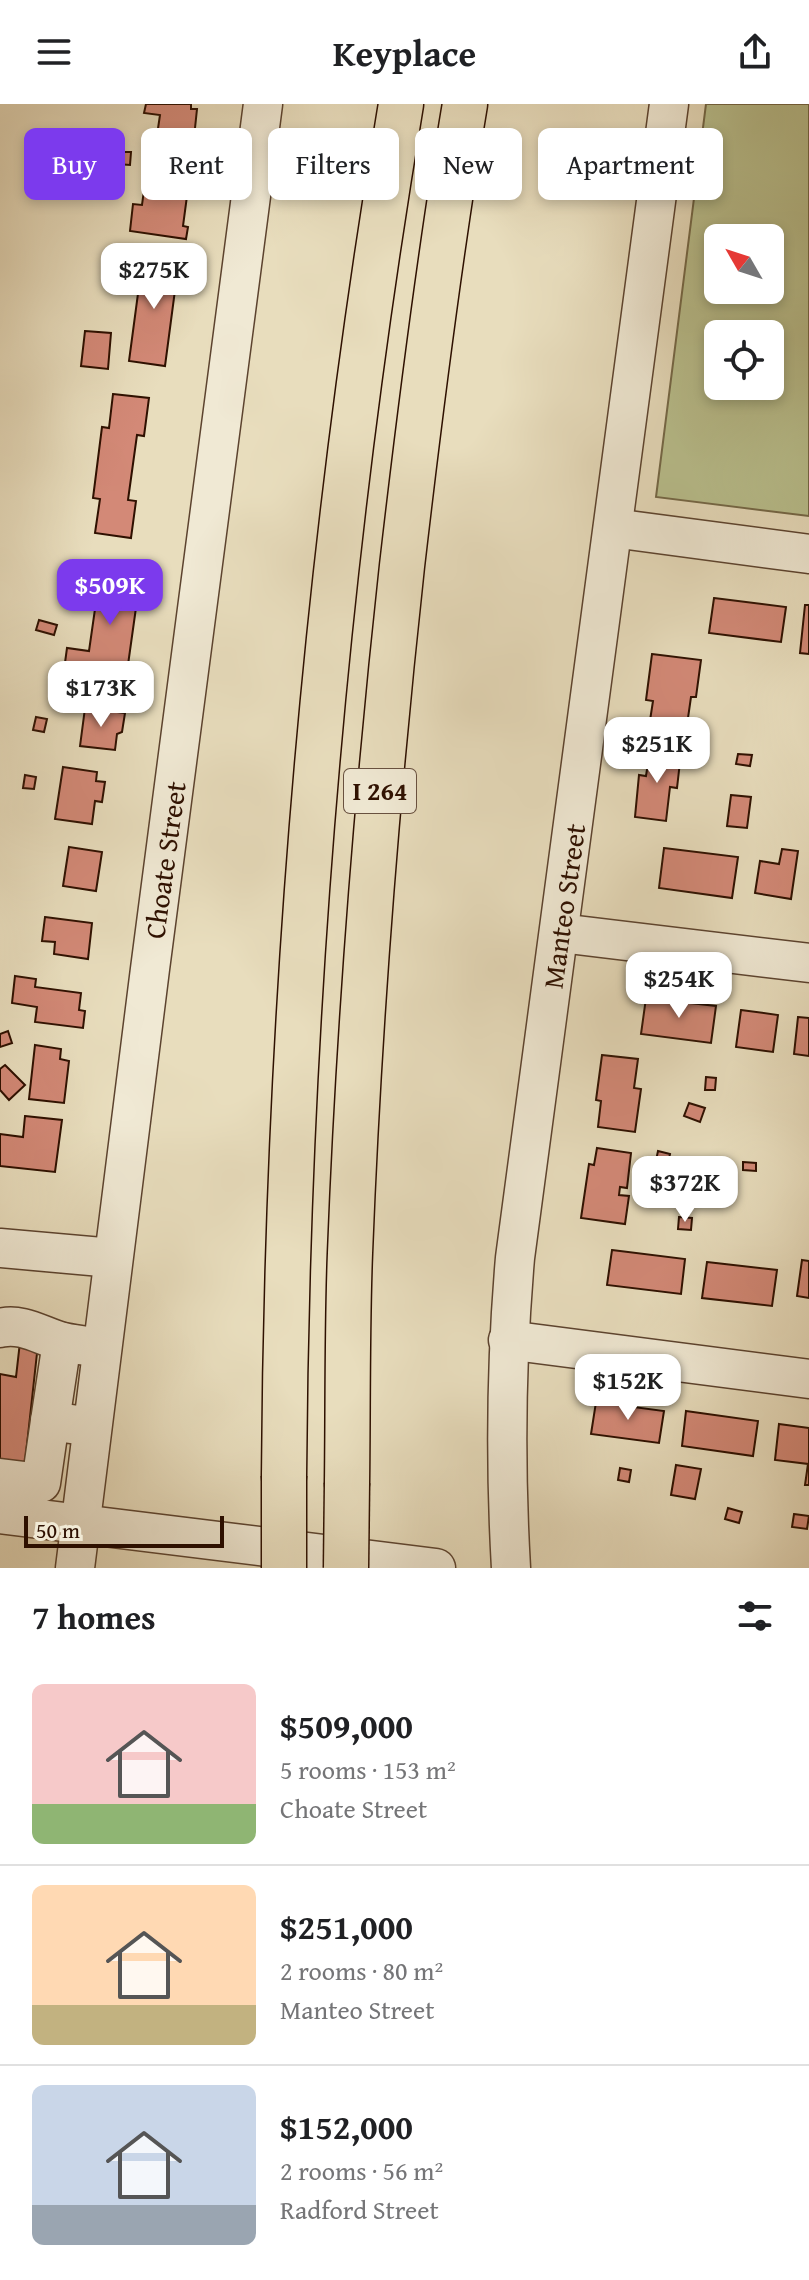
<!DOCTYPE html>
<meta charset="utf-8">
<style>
:root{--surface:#fff;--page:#f6f6f6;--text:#202124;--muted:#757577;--line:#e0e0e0;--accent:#7c3aed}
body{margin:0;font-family:"Gentium Book Plus",serif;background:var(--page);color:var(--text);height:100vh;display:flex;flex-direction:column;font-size:30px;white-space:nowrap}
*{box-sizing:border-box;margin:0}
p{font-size:26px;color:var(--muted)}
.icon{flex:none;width:44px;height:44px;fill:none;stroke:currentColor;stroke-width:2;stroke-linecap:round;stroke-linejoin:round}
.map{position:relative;height:1464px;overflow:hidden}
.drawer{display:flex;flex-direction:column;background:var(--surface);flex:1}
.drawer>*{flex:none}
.top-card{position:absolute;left:24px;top:24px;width:762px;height:72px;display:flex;gap:16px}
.needle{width:52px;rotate:309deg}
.tools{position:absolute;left:704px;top:120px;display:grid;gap:16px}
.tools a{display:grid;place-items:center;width:80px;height:80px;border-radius:12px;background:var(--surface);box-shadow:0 4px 12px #0003;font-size:40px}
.scale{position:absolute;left:24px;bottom:20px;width:200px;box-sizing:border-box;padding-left:8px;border:4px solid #2e1000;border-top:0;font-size:22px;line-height:28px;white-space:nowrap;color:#2e1000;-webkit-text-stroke:6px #f0e9d4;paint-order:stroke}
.price{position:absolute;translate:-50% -68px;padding:0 18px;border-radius:16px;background:#fff;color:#222;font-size:26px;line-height:52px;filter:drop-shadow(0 2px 4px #0008)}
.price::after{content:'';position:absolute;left:50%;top:48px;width:24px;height:18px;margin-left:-12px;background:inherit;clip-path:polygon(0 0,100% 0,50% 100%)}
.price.selected{background:var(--accent);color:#fff}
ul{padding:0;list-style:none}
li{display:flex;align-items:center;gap:24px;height:200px;padding:0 32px}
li+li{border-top:2px solid var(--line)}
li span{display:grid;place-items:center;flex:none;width:224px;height:160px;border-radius:12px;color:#555}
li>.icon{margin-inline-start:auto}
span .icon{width:96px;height:96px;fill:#fffc;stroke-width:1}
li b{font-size:34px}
h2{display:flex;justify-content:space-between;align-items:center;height:96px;padding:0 32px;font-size:34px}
.chip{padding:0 28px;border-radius:12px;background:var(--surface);box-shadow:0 4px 12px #0003;font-size:28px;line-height:72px}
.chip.selected{background:var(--accent);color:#fff}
header{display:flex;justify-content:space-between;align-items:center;height:104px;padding:0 32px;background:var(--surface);font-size:36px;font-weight:800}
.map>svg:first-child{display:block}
.green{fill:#b9c08e;stroke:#746847;stroke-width:2;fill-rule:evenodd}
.building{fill:#d38977;stroke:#2e1000;stroke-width:2}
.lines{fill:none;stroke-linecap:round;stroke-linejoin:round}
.minor-casing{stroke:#5c432f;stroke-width:41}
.highway-casing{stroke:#2e1000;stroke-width:47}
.minor{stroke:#f0e9d4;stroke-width:38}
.highway{stroke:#e8ddbd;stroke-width:44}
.highway-bridge-casing{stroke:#2e1000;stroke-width:47;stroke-linecap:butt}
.highway-bridge{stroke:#e8ddbd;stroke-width:44}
.labels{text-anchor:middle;stroke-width:7;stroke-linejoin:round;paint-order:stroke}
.shield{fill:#f0e9d4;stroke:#685140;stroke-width:2}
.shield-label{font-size:26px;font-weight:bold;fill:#2e1000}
.street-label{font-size:28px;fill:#2e1000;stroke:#f0e9d4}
</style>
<header><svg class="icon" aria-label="menu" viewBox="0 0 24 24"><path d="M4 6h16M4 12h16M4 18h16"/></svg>Keyplace<svg class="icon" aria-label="share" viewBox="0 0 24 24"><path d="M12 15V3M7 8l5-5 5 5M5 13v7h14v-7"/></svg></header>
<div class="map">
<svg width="809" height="1464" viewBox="0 0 809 1464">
<rect width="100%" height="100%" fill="#e8ddbd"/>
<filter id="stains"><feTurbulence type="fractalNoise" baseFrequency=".0025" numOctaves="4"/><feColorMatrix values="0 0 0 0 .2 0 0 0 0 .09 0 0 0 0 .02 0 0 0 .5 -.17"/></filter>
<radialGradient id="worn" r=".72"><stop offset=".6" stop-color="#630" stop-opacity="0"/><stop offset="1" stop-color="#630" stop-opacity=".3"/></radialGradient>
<path class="green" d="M706,0H809V412L656,393ZM718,134H770V186H718ZM718,230H770V282H718Z"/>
<g class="building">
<polygon points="146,0 191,0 191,5 197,5 193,43 156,38 160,11 144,9"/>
<polygon points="118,48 131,48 130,61 117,60"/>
<polygon points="148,57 184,62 182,76 189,77 183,122 188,123 186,135 130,127 133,100 142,101"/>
<polygon points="143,152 179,156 165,262 129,257"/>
<polygon points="85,227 111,229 108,265 81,262"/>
<polygon points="113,290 149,294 144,332 137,331 128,396 136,397 131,434 95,429 100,395 93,394 102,323 109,324"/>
<polygon points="101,463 141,468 126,575 64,566 67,544 89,547"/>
<polygon points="714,494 786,503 781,538 709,529"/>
<polygon points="805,501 809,501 809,550 800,549"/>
<polygon points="39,516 57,521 54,531 36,526"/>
<polygon points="652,550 701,556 696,593 691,593 686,628 649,623 653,597 646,596"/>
<polygon points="85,604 125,609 122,628 117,630 115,646 80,642"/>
<polygon points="36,613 47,615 44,628 33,626"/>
<polygon points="650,646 681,649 677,684 670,683 666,717 635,713 639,671 646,672"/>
<polygon points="738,650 752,651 750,662 736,660"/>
<polygon points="63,663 97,668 96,677 105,678 102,698 95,697 92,720 55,715"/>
<polygon points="25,671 36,673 34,685 23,684"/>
<polygon points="731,691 751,693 747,724 727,722"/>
<polygon points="69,743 102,748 96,787 63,782"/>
<polygon points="664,744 738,753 732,794 659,784"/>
<polygon points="782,745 798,747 791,795 755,789 760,757 779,760"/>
<polygon points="45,813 92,819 88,855 54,850 55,838 42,837"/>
<polygon points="15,872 36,875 35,883 81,889 79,906 85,907 83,924 35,918 37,903 12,899"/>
<polygon points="646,894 716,902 711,939 641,930"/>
<polygon points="741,906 778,911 773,948 736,943"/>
<polygon points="798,913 809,914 809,952 794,950"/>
<polygon points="8,927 12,939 0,943 0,930"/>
<polygon points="35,941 61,945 60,955 69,957 64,999 29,995"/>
<polygon points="602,951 638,955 634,984 641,985 635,1028 598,1023 601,997 596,996"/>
<polygon points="5,961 25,981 9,996 0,986 0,965"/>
<polygon points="706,973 716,974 715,986 705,986"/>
<polygon points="689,999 705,1004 700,1018 684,1012"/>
<polygon points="25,1012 62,1016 55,1068 0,1062 0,1030 23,1033"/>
<polygon points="597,1044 631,1049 627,1084 620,1083 619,1091 629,1092 625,1120 581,1114 589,1060 594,1061"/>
<polygon points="658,1047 670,1050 667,1064 655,1061"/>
<polygon points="743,1058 756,1059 756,1067 743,1066"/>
<polygon points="679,1113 692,1114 691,1126 678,1125"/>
<polygon points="612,1146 685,1155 681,1190 607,1181"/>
<polygon points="802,1156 809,1157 809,1194 797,1192"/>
<polygon points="707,1158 777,1166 772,1202 702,1194"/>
<polygon points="20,1238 38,1240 24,1368 0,1365 0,1270 16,1273"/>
<polygon points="596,1298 664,1307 659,1339 591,1330"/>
<polygon points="686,1307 758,1317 753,1352 682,1342"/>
<polygon points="779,1320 809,1324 809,1381 805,1381 808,1360 775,1356"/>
<polygon points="676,1361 701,1365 695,1395 671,1391"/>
<polygon points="620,1364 631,1366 629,1378 618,1376"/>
<polygon points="728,1404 742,1408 739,1419 725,1415"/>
<polygon points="794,1410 809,1412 807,1425 792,1423"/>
</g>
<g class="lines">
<g class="minor-casing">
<g id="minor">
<polyline points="613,424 809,450"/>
<polyline points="560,829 809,859"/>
<polyline points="0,1144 113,1154"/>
<path d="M0,1224C22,1218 43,1233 63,1238C76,1241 89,1242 102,1244"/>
<polyline points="508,1236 809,1275"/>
<polyline points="50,1317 62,1238"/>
<polyline points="0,1374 41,1379 50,1317 92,1323"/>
<polyline points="0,1410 436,1464"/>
<polyline points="75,1464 150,865 263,0"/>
<path d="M511,1464C505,1360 506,1258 515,1154L669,0"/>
</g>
</g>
<g class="highway-casing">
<g id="highway">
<path d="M284,1372C287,913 325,453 401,0"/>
<path d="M347,1379C348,1302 347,1225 350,1149C359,919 377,690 402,462C420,307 439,154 465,0"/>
</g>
</g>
<use href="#minor" class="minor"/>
<use href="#highway" class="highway"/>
<g class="highway-bridge-casing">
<g id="highway-bridge">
<polyline points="284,1372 284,1464"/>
<polyline points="346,1464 347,1379"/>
</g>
</g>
<use href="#highway-bridge" class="highway-bridge"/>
</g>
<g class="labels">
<rect class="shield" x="344" y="665" width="72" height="44" rx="6"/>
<g class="shield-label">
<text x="380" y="696">I 264</text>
</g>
<g class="street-label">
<text transform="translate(165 756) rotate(-82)" y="10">Choate Street</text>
<text transform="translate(564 802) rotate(-82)" y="10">Manteo Street</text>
</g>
</g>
<rect width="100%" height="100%" filter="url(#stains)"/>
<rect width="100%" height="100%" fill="url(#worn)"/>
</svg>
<div class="tools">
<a><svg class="needle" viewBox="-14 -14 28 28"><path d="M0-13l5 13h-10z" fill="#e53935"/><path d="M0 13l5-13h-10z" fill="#757577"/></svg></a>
<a><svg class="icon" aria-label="locate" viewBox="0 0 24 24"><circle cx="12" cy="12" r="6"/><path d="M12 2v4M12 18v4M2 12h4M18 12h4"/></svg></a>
</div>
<div class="scale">50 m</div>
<b class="price" style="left:154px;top:207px">$275K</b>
<b class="price selected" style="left:110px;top:523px">$509K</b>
<b class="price" style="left:101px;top:625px">$173K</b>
<b class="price" style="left:657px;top:681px">$251K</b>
<b class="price" style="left:679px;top:916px">$254K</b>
<b class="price" style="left:685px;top:1120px">$372K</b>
<b class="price" style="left:628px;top:1318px">$152K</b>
<div class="top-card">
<a class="chip selected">Buy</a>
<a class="chip">Rent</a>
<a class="chip">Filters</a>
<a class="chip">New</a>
<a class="chip">Apartment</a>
</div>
</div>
<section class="drawer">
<h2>7 homes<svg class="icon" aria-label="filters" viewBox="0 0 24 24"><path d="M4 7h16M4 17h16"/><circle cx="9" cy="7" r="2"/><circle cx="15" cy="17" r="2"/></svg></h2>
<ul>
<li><span style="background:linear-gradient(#f6c9c9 75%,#8fb573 0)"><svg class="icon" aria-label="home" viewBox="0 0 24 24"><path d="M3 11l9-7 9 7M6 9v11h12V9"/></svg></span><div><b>$509,000</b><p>5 rooms · 153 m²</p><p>Choate Street</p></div></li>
<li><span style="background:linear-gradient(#ffd9b3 75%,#c2b280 0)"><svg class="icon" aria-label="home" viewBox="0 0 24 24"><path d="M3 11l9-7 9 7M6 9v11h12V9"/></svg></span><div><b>$251,000</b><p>2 rooms · 80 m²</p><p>Manteo Street</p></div></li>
<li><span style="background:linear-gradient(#c9d6e8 75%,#9aa5b1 0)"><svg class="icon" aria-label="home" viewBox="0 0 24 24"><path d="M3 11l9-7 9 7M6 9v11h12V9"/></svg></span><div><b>$152,000</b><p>2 rooms · 56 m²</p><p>Radford Street</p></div></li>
</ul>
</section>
